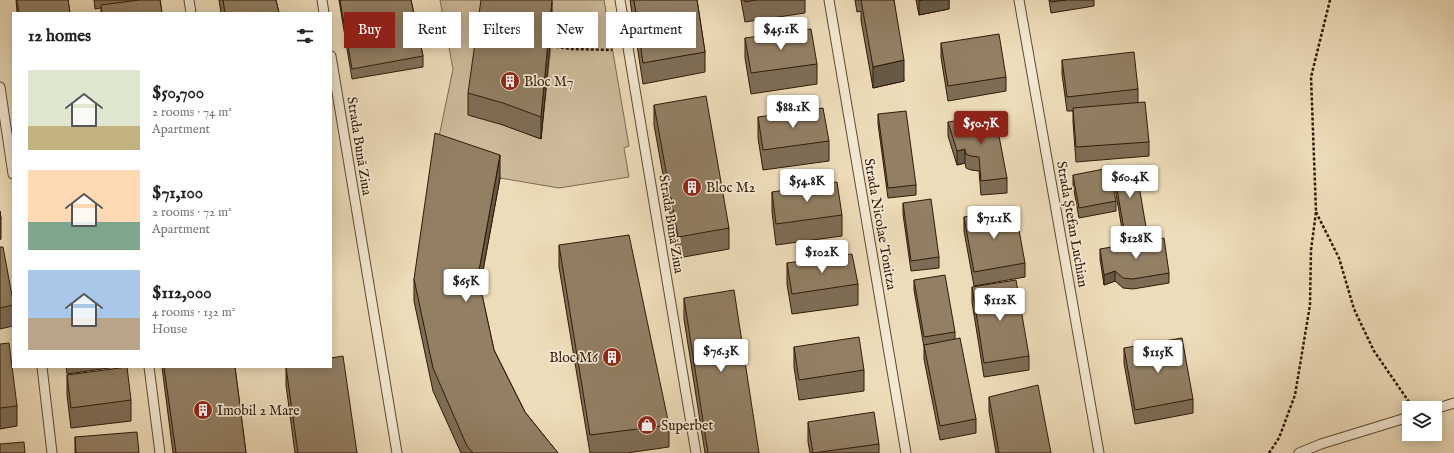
<!DOCTYPE html>
<meta charset="utf-8">
<style>
:root{--surface:#fff;--page:#f6f6f6;--text:#222;--muted:#767676;--accent:#8f2418}
body{margin:0;font-family:"IM FELL English",serif;background:var(--page);color:var(--text);height:100vh;display:flex;flex-direction:column;font-size:15px;white-space:nowrap}
*{box-sizing:border-box;margin:0}
p{font-size:13px;color:var(--muted)}
.icon{flex:none;width:22px;height:22px;fill:none;stroke:currentColor;stroke-width:2;stroke-linecap:round;stroke-linejoin:round}
.map{position:relative;flex:1;overflow:hidden}
.panel{position:absolute;left:12px;top:12px;width:320px;height:356px;display:flex;flex-direction:column;background:var(--surface);border-radius:0px;box-shadow:0 2px 10px #0003}
.panel>*{flex:none}
.hud{position:absolute;left:344px;top:12px;width:380px;height:36px;display:flex;gap:8px}
.fabs{position:absolute;left:1402px;top:401px;display:grid;gap:8px}
.fabs a{display:grid;place-items:center;width:40px;height:40px;border-radius:0px;background:var(--surface);box-shadow:0 2px 10px #0003;font-size:20px}
.price{position:absolute;translate:-50% -34px;padding:0 9px;border-radius:4px;background:#fff;color:#222;font-size:13px;line-height:26px;filter:drop-shadow(0 1px 2px #0008)}
.price::after{content:'';position:absolute;left:50%;top:24px;width:12px;height:9px;margin-left:-6px;background:inherit;clip-path:polygon(0 0,100% 0,50% 100%)}
.price.current{background:var(--accent);color:#fff}
ul{padding:0;list-style:none}
li{display:flex;align-items:center;gap:12px;height:100px;padding:0 16px}
li span{display:grid;place-items:center;flex:none;width:112px;height:80px;border-radius:0px;color:#555}
li>.icon{margin-inline-start:auto}
span .icon{width:48px;height:48px;fill:#fffc;stroke-width:1}
li b{font-size:17px}
h2{display:flex;justify-content:space-between;align-items:center;height:48px;padding:0 16px;font-size:17px}
.chip{padding:0 14px;border-radius:0px;background:var(--surface);box-shadow:0 2px 10px #0003;font-size:14px;line-height:36px}
.chip.current{background:var(--accent);color:#fff}
.map>svg:first-child{display:block}
.green{fill:#cdbb9b;stroke:#7e6a51}
.lines{fill:none;stroke-linecap:round;stroke-linejoin:round}
.lane-casing{stroke:#5f4a34;stroke-width:11}
.path{stroke:#301a07;stroke-width:2.5;stroke-dasharray:3 2;stroke-linecap:butt}
.lane{stroke:#f3e8d2;stroke-width:9}
.wall{fill:#7e6d56;stroke:#301a07}
.shaded-wall{fill:#665946;stroke:#301a07}
.building{fill:#927f64;stroke:#301a07}
.labels{text-anchor:middle;stroke-width:3.5;stroke-linejoin:round;paint-order:stroke}
.poi-label{font-size:14px;fill:#301a07;stroke:#f3e8d2;text-anchor:start}
.street-label{font-size:14px;fill:#301a07;stroke:#f3e8d2}
</style>
<div class="map">
<svg width="1454" height="453" viewBox="0 0 1454 453">
<rect width="100%" height="100%" fill="#eddcb9"/>
<filter id="stains"><feTurbulence type="fractalNoise" baseFrequency=".005" numOctaves="4"/><feColorMatrix values="0 0 0 0 .2 0 0 0 0 .09 0 0 0 0 .02 0 0 0 .5 -.17"/></filter>
<radialGradient id="worn" r=".72"><stop offset=".6" stop-color="#630" stop-opacity="0"/><stop offset="1" stop-color="#630" stop-opacity=".3"/></radialGradient>
<polygon class="green" points="440,0 482,0 503,125 541,139 551,46 552,0 604,0 629,146 624,148 629,177 559,188 500,178 435,156 453,69"/>
<g class="lines">
<g class="lane-casing">
<g id="lane">
<polyline points="189,0 191,13"/>
<polyline points="322,0 324,13"/>
<polyline points="620,0 696,453"/>
<polyline points="829,0 906,453"/>
<polyline points="1019,0 1099,453"/>
<polyline points="331,56 397,453"/>
<polyline points="0,87 13,174"/>
<polyline points="42,367 52,453"/>
<polyline points="149,367 160,453"/>
<polyline points="1435,409 1454,403"/>
<polyline points="1299,453 1321,444 1409,417"/>
</g>
</g>
<g class="path">
<polyline points="551,46 571,49 612,50"/>
<polyline points="1316,212 1339,258 1354,309 1374,351 1409,402"/>
<polyline points="1269,453 1279,438 1295,395 1310,305 1311,250 1316,212 1311,77 1330,0"/>
</g>
<use href="#lane" class="lane"/>
</g>
<g class="wall">
<polygon points="16,0 68,0 70,13 17,13"/>
<polygon points="94,0 160,0 162,13 101,13 101,8 95,9"/>
<polygon points="219,0 276,0 279,13 221,13"/>
<polygon points="339,0 411,0 423,56 423,67 352,79"/>
<polygon points="630,0 697,0 705,52 705,72 643,84"/>
<polygon points="741,0 805,0 805,13 745,22"/>
<polygon points="855,0 894,0 904,81 873,88 861,20 861,11 857,12"/>
<polygon points="916,0 949,0 949,9 919,15"/>
<polygon points="1049,0 1094,0 1094,6 1051,13"/>
<polygon points="552,24 541,139 503,125 468,115 468,93"/>
<polygon points="745,38 817,64 817,84 751,94 745,58"/>
<polygon points="941,43 1006,77 1006,91 948,101 941,57"/>
<polygon points="1062,60 1138,89 1138,103 1149,142 1149,156 1076,162 1073,122 1073,111 1067,111 1062,74"/>
<polygon points="654,105 729,228 729,249 678,258 654,125"/>
<polygon points="878,114 916,185 916,195 888,198 878,124"/>
<polygon points="758,117 829,141 829,161 763,170 758,138"/>
<polygon points="948,122 1007,178 1007,193 981,195 979,171 971,170 966,168 965,163 957,165 948,136"/>
<polygon points="1114,172 1146,227 1146,237 1124,241 1114,182"/>
<polygon points="1073,175 1116,201 1116,211 1079,218 1073,185"/>
<polygon points="500,178 480,286 494,350 525,412 558,453 461,453 433,391 414,301 414,279"/>
<polygon points="772,192 842,215 842,236 776,245 772,212"/>
<polygon points="903,203 939,257 939,268 911,271 903,214"/>
<polygon points="0,211 1,219 1,239 0,240"/>
<polygon points="964,217 1025,263 1025,277 974,286 964,231"/>
<polygon points="559,245 669,425 669,447 627,453 590,453 559,267"/>
<polygon points="0,247 13,305 13,326 0,329"/>
<polygon points="1100,249 1169,273 1169,283 1133,289 1123,288 1115,281 1104,285 1100,259"/>
<polygon points="787,263 858,284 858,305 792,314 787,284"/>
<polygon points="914,280 955,332 955,339 976,419 976,433 940,440 924,359 924,347 914,290"/>
<polygon points="972,287 1029,356 1029,370 984,377 972,302"/>
<polygon points="684,298 759,453 705,453 684,319"/>
<polygon points="0,344 17,406 17,426 0,429"/>
<polygon points="794,347 864,370 864,391 799,400 794,367"/>
<polygon points="1124,348 1193,399 1193,413 1135,424 1124,363"/>
<polygon points="66,367 116,367 67,374"/>
<polygon points="162,367 235,367 246,453 173,453"/>
<polygon points="286,367 331,367 357,453 295,453 286,385"/>
<polygon points="67,375 131,400 131,421 71,428 67,395"/>
<polygon points="989,397 1051,453 996,453 989,411"/>
<polygon points="808,422 879,444 879,453 810,453 808,442"/>
<polygon points="75,437 139,453 75,453"/>
</g>
<g class="shaded-wall">
<polygon points="923,0 949,0 949,9 919,15 919,1"/>
<polygon points="552,2 552,24 541,139 541,117"/>
<polygon points="904,60 904,81 873,88 873,67"/>
<polygon points="965,149 965,163 957,165 957,151"/>
<polygon points="500,155 500,178 478,298 478,276"/>
<polygon points="1115,271 1115,281 1104,285 1104,275"/>
</g>
<g class="building">
<polygon points="17,0 68,0 70,13 19,13"/>
<polygon points="140,0 160,0 162,13 102,13 101,5"/>
<polygon points="223,0 276,0 279,13 225,13"/>
<polygon points="340,0 411,0 423,56 352,69"/>
<polygon points="481,0 552,0 541,117 503,103 468,93"/>
<polygon points="634,0 697,0 705,52 643,63"/>
<polygon points="745,0 756,0 745,2"/>
<polygon points="861,0 894,0 904,60 873,67"/>
<polygon points="1050,0 1066,0 1051,2"/>
<polygon points="811,29 817,64 751,73 745,38"/>
<polygon points="999,34 1006,77 948,86 941,43"/>
<polygon points="1134,52 1138,89 1067,97 1062,60"/>
<polygon points="706,96 729,228 678,237 654,105"/>
<polygon points="1145,102 1149,142 1076,147 1073,108"/>
<polygon points="823,108 829,141 763,150 758,117"/>
<polygon points="906,111 916,185 888,188 878,114"/>
<polygon points="995,115 1007,178 981,181 979,157 971,156 966,154 965,149 957,151 948,122"/>
<polygon points="435,133 500,155 478,276 494,350 525,412 558,453 473,453 467,446 433,368 414,279"/>
<polygon points="1109,168 1116,201 1079,208 1073,175"/>
<polygon points="1136,168 1146,227 1124,230 1114,172"/>
<polygon points="837,182 842,215 776,224 772,192"/>
<polygon points="931,199 939,257 911,261 903,203"/>
<polygon points="1015,208 1025,263 974,272 964,217"/>
<polygon points="0,211 1,219 0,219"/>
<polygon points="629,235 669,425 590,435 559,245"/>
<polygon points="1164,238 1169,273 1133,279 1123,278 1115,271 1104,275 1100,249"/>
<polygon points="0,247 3,247 13,301 13,305 0,308"/>
<polygon points="852,254 858,284 792,294 787,263"/>
<polygon points="945,275 955,332 924,337 914,280"/>
<polygon points="1016,280 1029,356 984,363 972,287"/>
<polygon points="734,290 759,453 708,453 684,298"/>
<polygon points="859,337 864,370 799,380 794,347"/>
<polygon points="960,338 976,419 940,426 924,345"/>
<polygon points="1182,338 1193,399 1135,410 1124,348"/>
<polygon points="9,343 17,406 0,408 0,344"/>
<polygon points="343,356 357,453 298,453 286,367 331,367 331,358"/>
<polygon points="127,367 131,400 71,408 67,375"/>
<polygon points="164,367 235,367 246,453 176,453"/>
<polygon points="1038,385 1051,453 999,453 989,397"/>
<polygon points="874,412 879,444 813,453 808,422"/>
<polygon points="137,432 139,453 76,453 75,437"/>
<polygon points="24,442 25,453 0,453 0,444"/>
</g>
<defs>
<g id="building-disc" transform="scale(1)"><circle r="9.5" fill="#8f2418" stroke="#f3e8d2"/><path d="M-4-6H4V6H1V3H-1V6H-4ZM-2.5-4.3h1.7v1.8h-1.7ZM.8-4.3h1.7v1.8H.8ZM-2.5-1h1.7V.8h-1.7ZM.8-1h1.7V.8H.8Z" fill="#fff"/></g>
<g id="shop-disc" transform="scale(1)"><circle r="9.5" fill="#8f2418" stroke="#f3e8d2"/><path d="M-5-2.5h2.3a2.7 3.5 0 0 1 5.4 0H5L5.5 6h-11ZM-1.5-2.5h3a1.5 2.3 0 0 0-3 0Z" fill="#fff"/></g>
</defs>
<g fill-rule="evenodd">
<use href="#building-disc" x="510" y="81"/>
<use href="#building-disc" x="692" y="187"/>
<use href="#building-disc" x="612" y="357"/>
<use href="#building-disc" x="203" y="410"/>
<use href="#shop-disc" x="647" y="425"/>
</g>
<g class="labels">
<g class="poi-label">
<text x="524" y="86">Bloc M7</text>
<text x="706" y="192">Bloc M2</text>
<text x="598" y="362" text-anchor="end">Bloc M6</text>
<text x="217" y="415">Imobil 2 Mare</text>
<text x="661" y="430">Superbet</text>
</g>
<g class="street-label">
<text transform="translate(360 146) rotate(81)" y="5">Strada Bună Ziua</text>
<text transform="translate(672 224) rotate(81)" y="5">Strada Bună Ziua</text>
<text transform="translate(881 224) rotate(80)" y="5">Strada Nicolae Tonitza</text>
<text transform="translate(1073 224) rotate(80)" y="5">Strada Ștefan Luchian</text>
</g>
</g>
<rect width="100%" height="100%" filter="url(#stains)"/>
<rect width="100%" height="100%" fill="url(#worn)"/>
</svg>
<div class="fabs">
<a><svg class="icon" aria-label="layers" viewBox="0 0 24 24"><path d="M12 4l9 5-9 5-9-5zM3 14l9 5 9-5"/></svg></a>
</div>
<b class="price" style="left:781px;top:51px">$45.1K</b>
<b class="price" style="left:793px;top:129px">$88.1K</b>
<b class="price current" style="left:981px;top:145px">$50.7K</b>
<b class="price" style="left:1130px;top:199px">$60.4K</b>
<b class="price" style="left:807px;top:203px">$54.8K</b>
<b class="price" style="left:994px;top:240px">$71.1K</b>
<b class="price" style="left:1136px;top:260px">$128K</b>
<b class="price" style="left:822px;top:274px">$102K</b>
<b class="price" style="left:466px;top:303px">$65K</b>
<b class="price" style="left:1000px;top:322px">$112K</b>
<b class="price" style="left:721px;top:373px">$76.3K</b>
<b class="price" style="left:1158px;top:374px">$115K</b>
<div class="hud">
<a class="chip current">Buy</a>
<a class="chip">Rent</a>
<a class="chip">Filters</a>
<a class="chip">New</a>
<a class="chip">Apartment</a>
</div>
<section class="panel">
<h2>12 homes<svg class="icon" aria-label="filters" viewBox="0 0 24 24"><path d="M4 7h16M4 17h16"/><circle cx="9" cy="7" r="2"/><circle cx="15" cy="17" r="2"/></svg></h2>
<ul>
<li><span style="background:linear-gradient(#dfe7d0 70%,#c2b280 0)"><svg class="icon" aria-label="home" viewBox="0 0 24 24"><path d="M3 11l9-7 9 7M6 9v11h12V9"/></svg></span><div><b>$50,700</b><p>2 rooms · 74 m²</p><p>Apartment</p></div></li>
<li><span style="background:linear-gradient(#ffd9b3 65%,#7fa58c 0)"><svg class="icon" aria-label="home" viewBox="0 0 24 24"><path d="M3 11l9-7 9 7M6 9v11h12V9"/></svg></span><div><b>$71,100</b><p>2 rooms · 72 m²</p><p>Apartment</p></div></li>
<li><span style="background:linear-gradient(#a9c7e8 60%,#b9a48a 0)"><svg class="icon" aria-label="home" viewBox="0 0 24 24"><path d="M3 11l9-7 9 7M6 9v11h12V9"/></svg></span><div><b>$112,000</b><p>4 rooms · 132 m²</p><p>House</p></div></li>
</ul>
</section>
</div>
